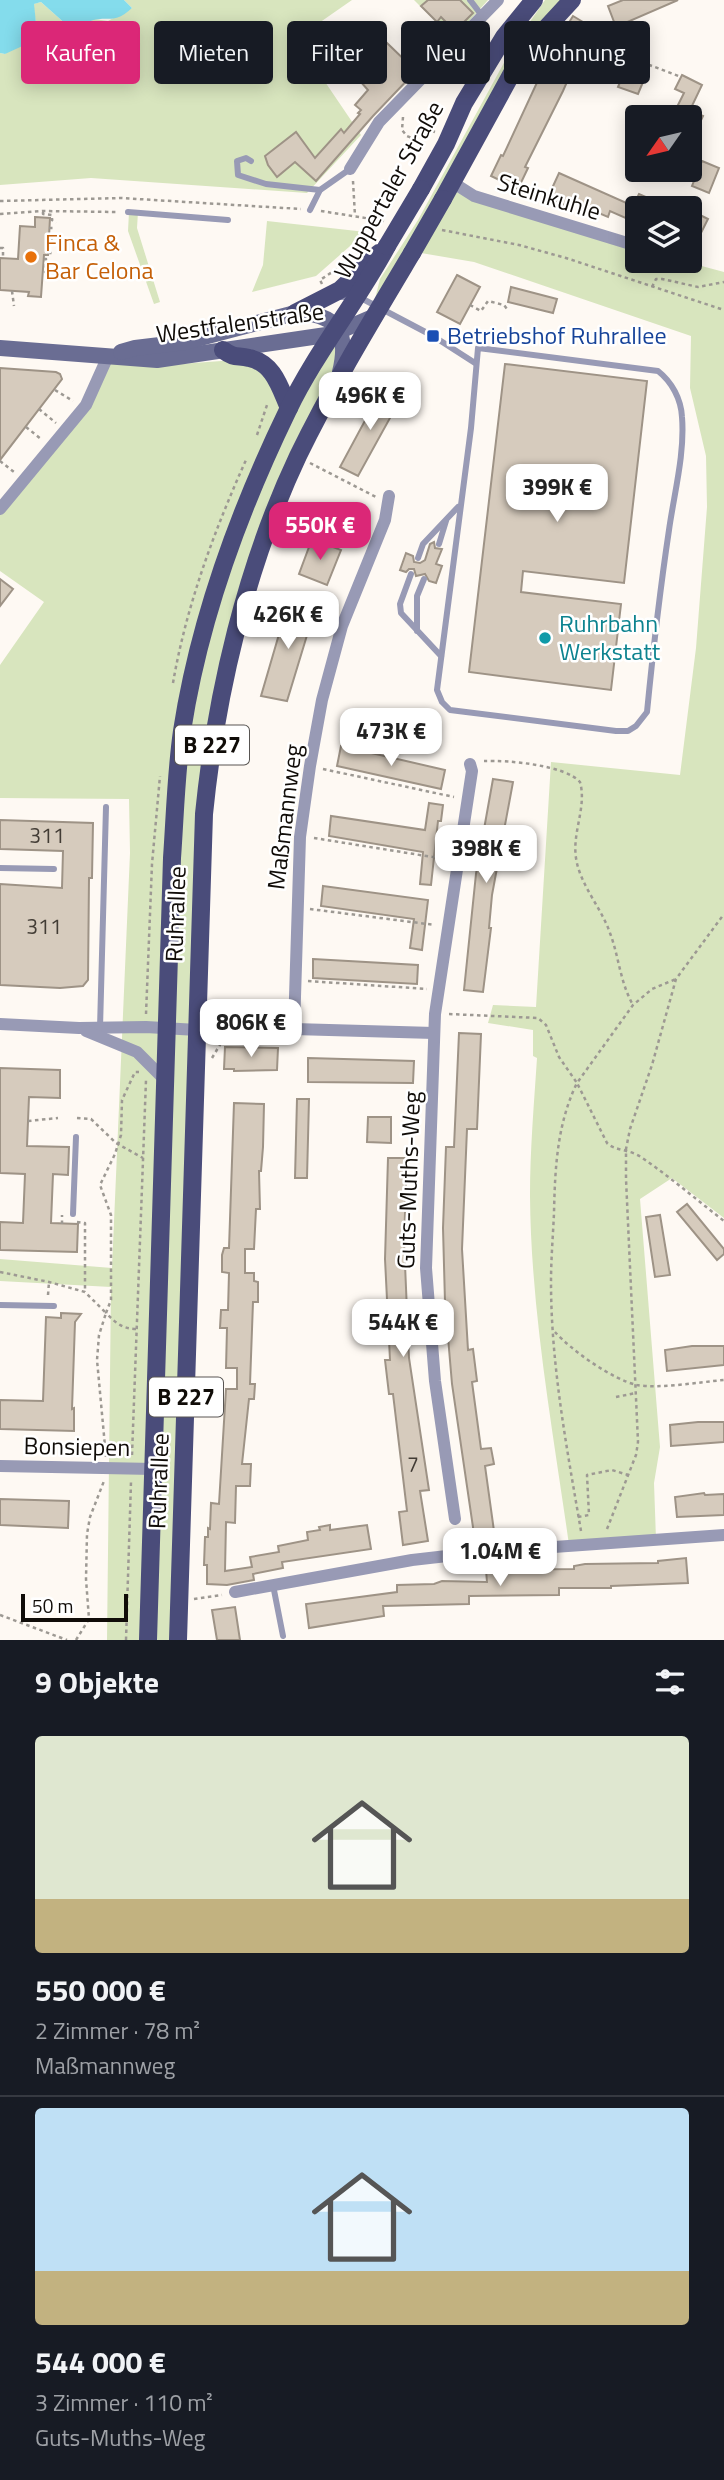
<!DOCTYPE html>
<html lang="de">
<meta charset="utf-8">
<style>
:root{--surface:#171b24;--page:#20242c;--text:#f1f3f6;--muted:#9ea1a6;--line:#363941;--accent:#db2777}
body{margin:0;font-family:"Titillium Web",sans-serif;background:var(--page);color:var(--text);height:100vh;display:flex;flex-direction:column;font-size:26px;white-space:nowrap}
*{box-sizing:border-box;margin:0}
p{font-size:23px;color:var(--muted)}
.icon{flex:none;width:38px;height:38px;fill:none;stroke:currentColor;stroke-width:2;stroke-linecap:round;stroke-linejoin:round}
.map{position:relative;height:1640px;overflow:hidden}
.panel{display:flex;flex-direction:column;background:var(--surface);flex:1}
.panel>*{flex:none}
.hud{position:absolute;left:21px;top:21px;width:682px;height:63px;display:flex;gap:14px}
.needle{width:46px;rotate:236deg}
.tools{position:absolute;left:625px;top:105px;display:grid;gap:14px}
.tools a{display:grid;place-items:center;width:77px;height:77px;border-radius:7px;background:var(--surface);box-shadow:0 4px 18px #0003;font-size:35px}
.scale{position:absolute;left:21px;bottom:18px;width:107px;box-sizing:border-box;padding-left:7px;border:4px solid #100c08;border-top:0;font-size:19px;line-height:24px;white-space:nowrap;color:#100c08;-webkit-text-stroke:5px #fff;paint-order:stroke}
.price{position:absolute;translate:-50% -60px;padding:0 16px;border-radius:14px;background:#fff;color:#222;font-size:23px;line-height:46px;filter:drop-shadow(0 2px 4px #0008)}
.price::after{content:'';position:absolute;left:50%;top:42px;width:21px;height:16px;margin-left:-10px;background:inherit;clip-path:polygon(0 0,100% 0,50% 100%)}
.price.on{background:var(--accent);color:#fff}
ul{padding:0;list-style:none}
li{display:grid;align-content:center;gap:14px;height:371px;padding:0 35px}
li+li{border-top:2px solid var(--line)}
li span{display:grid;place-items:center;height:217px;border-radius:7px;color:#555}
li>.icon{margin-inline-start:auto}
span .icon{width:126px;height:126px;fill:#fffc;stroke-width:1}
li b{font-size:30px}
h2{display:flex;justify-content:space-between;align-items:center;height:84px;padding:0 35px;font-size:30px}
.pill{padding:0 24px;border-radius:7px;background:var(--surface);box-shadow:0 4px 18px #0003;font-size:24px;line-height:63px}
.pill.on{background:var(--accent);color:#fff}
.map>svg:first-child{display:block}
.green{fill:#d8e5be}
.water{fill:#84dcec}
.building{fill:#d6cbbd;stroke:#9e9386;stroke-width:2}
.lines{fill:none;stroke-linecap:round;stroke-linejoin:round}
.path{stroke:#9d9993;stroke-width:2.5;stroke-dasharray:3.5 3.5;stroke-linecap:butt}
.lane{stroke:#989ab5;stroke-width:6}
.street{stroke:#989ab5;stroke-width:12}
.secondary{stroke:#6a6d93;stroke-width:16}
.primary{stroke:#4a4c7a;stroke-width:18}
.primary-bridge{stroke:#4a4c7a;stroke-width:18}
.food-dot{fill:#e8710a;stroke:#fff;stroke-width:2.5}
.transit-dot{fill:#1a4fb4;stroke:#fff;stroke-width:2.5}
.culture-dot{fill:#0f9aa8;stroke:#fff;stroke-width:2.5}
.labels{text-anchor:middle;stroke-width:5;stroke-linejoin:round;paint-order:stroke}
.number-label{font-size:21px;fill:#423c35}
.shield{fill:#fff;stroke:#585552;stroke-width:2}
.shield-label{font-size:23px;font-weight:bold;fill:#100c08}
.street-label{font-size:24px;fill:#100c08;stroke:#fff}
.food-label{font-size:24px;fill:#c56008;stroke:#fff;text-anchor:start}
.transit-label{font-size:24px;fill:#164399;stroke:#fff;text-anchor:start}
.culture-label{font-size:24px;fill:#0d838f;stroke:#fff;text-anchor:start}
</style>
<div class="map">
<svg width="724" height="1640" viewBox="0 0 724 1640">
<rect width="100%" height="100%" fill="#fef9f3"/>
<g class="green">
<polygon points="124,0 352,0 296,39 361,135 307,193 91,178 0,185 0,53 5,54 36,23 33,4 41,2 69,27 83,35 87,22 94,19 108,21 132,8"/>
<polygon points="414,0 488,0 453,39"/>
<polygon points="545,0 561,0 421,221 375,299 380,279 418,220 512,48"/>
<path d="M454,185L637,248V261H683L724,272V1218L672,1178L640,1199L660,1447L654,1483L656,1539L569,1545C553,1430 531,1313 530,1196C530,1150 534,1104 537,1058L533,1056V1030L488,1023L493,1005L536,1007L551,762L680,775L696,648L707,507L706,456L690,388L691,336L474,262L421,253Z"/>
<polygon points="129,212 138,212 137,228 160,302 154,304 128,231"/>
<polygon points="267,221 366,232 316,276 252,292 263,265"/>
<polygon points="341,341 339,361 297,456 215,718 178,1640 107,1640 111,1287 0,1281 0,1259 112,1268 130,853 129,799 0,798 0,665 44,602 0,571 0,514 69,430 109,357 166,365 249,359 261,363 288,407 245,505 183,732 247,506 330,342"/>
</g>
<path class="water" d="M0,0H124L132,8C113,26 107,14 88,22L84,35L69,27L41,2L34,4L36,23L29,43L5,54L0,53Z"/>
<g class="building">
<polygon points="428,0 460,0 473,13 455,31 441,17 437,22 421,6"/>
<polygon points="623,0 678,0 616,27 608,6"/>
<polygon points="573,16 593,28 575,58 577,59 563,91 525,167 528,168 518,189 491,176 501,155 503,156 553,48"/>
<polygon points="386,42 416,71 373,116 316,181 295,162 277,177 268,165 265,156 296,132 315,158 341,129 344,133 360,114 358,113 361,110 355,105 368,90 360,81 372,68 369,64"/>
<polygon points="623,75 643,82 638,94 618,87"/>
<polygon points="682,75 702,85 690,110 703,116 690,144 690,110 686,117 672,117 684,93 675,89"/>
<polygon points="702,161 719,168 709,193 692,186"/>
<polygon points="559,173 633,206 639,194 671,208 637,208 637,223 610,211 608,217 575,203 573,209 548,197"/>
<polygon points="690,210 708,219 698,239 690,235"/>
<polygon points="35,217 50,218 48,255 44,255 41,297 28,296 29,292 0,290 0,258 18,259 20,226 35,227"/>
<polygon points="457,275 480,287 460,324 437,312"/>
<polygon points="511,287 557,299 553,313 508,302"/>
<polygon points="505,364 647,381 624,583 523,571 521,592 621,604 611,690 469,672"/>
<polygon points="0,368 56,372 60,374 62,379 0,460"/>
<polygon points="382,389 401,398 358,476 340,467"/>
<polygon points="312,539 341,550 327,585 299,574"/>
<polygon points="434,542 435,548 442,549 436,564 442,566 436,583 429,581 425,574 416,576 414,569 409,569 406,572 400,570 406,553 413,556 414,562 420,563 425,560 430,544"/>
<polygon points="0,579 13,589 0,606"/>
<polygon points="289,600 315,609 287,701 261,696"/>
<polygon points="341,746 445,770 441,789 337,766"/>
<polygon points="493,779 513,782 492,895 489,928 491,928 483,992 464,990 476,874"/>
<polygon points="429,803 443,805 441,821 438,821 431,885 420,884 423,852 329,836 331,816 425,830"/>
<polygon points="0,820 93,823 92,878 89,878 88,980 83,986 60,988 0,985 0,884 62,888 63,851 0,849"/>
<polygon points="323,886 428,900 422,950 410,948 414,919 321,906"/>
<polygon points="313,959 418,965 417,984 313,978"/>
<polygon points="459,1033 481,1034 477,1129 467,1129 462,1249 468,1350 473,1349 477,1381 472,1382 481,1449 491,1448 494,1464 485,1466 494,1531 474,1534 452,1384 445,1302 443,1228 446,1147 454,1147"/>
<polygon points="225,1047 278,1048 277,1070 234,1071 234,1069 224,1069"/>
<polygon points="308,1058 414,1061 413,1083 308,1082"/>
<polygon points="0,1068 60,1070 60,1098 29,1097 27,1146 69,1147 68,1175 53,1174 51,1223 78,1224 77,1252 0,1250 0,1222 23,1223 25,1174 0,1173"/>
<polygon points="297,1099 309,1099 307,1178 295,1178"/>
<polygon points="234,1103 264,1104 263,1147 261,1171 259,1171 260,1209 256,1209 254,1249 245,1249 245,1273 254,1273 254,1281 258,1282 258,1302 253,1302 250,1384 255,1384 254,1399 249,1399 242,1464 251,1464 250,1486 236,1486 235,1523 226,1522 225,1571 252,1567 250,1557 279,1552 278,1546 308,1540 307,1532 320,1530 319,1527 330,1525 330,1530 367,1525 371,1549 282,1562 283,1568 253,1574 254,1580 227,1585 207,1584 207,1565 204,1565 205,1537 208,1537 208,1528 210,1529 211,1503 219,1504 226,1389 237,1389 237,1368 226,1368 227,1328 220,1328 221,1310 228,1310 229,1273 222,1272 222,1255 224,1248 229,1248"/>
<polygon points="368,1117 391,1117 391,1143 367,1142"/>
<polygon points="388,1158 407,1158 404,1241 409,1358 429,1490 420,1491 428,1541 403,1545 399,1512 407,1511 393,1394 389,1394 385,1360 390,1360 385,1259"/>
<polygon points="687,1204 724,1249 724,1254 717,1260 677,1212"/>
<polygon points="660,1215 670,1275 655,1277 646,1217"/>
<polygon points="61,1313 81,1314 75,1322 72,1409 74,1408 74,1431 0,1429 0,1400 43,1401 46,1317 61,1318"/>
<polygon points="692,1346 724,1346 724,1365 667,1371 665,1350"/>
<polygon points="698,1422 724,1422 724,1442 671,1446 670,1425"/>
<polygon points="704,1493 705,1495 724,1494 724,1515 677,1517 675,1497"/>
<polygon points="0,1499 69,1501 68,1528 0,1525"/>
<polygon points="686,1558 688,1583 611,1586 611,1588 559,1588 559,1595 469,1596 469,1604 383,1606 384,1616 309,1628 306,1604 397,1592 397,1585 434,1584 442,1581 487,1582 486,1570 574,1569 574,1566 585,1564 658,1563 658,1561"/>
<polygon points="235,1607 240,1640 217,1640 212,1610"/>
</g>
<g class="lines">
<g class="path">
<polyline points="609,43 606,49 620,57 624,53 631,58 681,77"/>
<polyline points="403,117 402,130 407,136 414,139 421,136 429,130 435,132"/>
<polyline points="353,181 355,216"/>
<polyline points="0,201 121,198 301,209"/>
<polyline points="321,211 384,221"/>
<polyline points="43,212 43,214 52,215 52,220 56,223"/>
<polyline points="0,214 43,211 117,212"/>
<polyline points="49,228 56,228"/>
<polyline points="442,230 519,245 566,258 724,310"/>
<polyline points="49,240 55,239"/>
<polyline points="0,248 3,248 3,258"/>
<polyline points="48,253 55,253"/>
<polyline points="44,259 46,259 45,272 54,272"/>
<polyline points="322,284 320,280 340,267"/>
<polyline points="652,287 656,279 662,279 698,287 724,282"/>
<polyline points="12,291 14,306"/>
<polyline points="470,305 481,311 488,301 504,305 507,309"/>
<polyline points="55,390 73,401"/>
<polyline points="39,409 56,423"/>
<polyline points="26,427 41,439"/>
<polyline points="257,435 268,402"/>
<polyline points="0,461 14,472"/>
<polyline points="310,463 376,497"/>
<path d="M173,683C186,607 214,531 246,460"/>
<path d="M484,761C507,760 565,765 580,782C587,807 572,832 576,858C580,885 601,907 610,933C619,957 620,982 633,1005"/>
<polyline points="323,769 454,797"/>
<polyline points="314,838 445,859"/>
<polyline points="310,909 435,925"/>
<polyline points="308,981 427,989"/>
<polyline points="146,1014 152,864 160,776"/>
<polyline points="449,1014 538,1018 546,1025 559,1057 577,1083 633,1005 652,989 676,979"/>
<polyline points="212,1058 221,1043"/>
<polyline points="77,1118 91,1119 116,1143 143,1158"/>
<polyline points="28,1121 58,1118"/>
<polyline points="77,1222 85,1223 85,1292"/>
<polyline points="62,1224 62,1215"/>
<polyline points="0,1272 49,1282 85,1292 106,1313 99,1335 97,1360 106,1457"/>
<polyline points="48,1295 49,1282"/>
<path d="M136,1329C122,1329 115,1322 106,1313L111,1300V1215L100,1185L115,1154L121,1135L122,1100L135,1072H139"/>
<path d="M555,1332C571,1350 613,1380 637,1385C660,1389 700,1382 724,1380"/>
<polyline points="616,1397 636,1393"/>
<polyline points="132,1455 146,1080"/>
<polyline points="578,1517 589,1515 587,1475 612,1470 628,1475"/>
<polyline points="607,1529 636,1455 638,1442 626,1179 626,1149 630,1129 652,1065 676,979 724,914"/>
<path d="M581,1531C567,1449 551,1366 551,1282C551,1259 553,1236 554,1213C555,1168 557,1124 577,1083L607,1143C615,1151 629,1149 641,1157C670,1177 697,1200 724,1221"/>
<polyline points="194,1599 222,1595"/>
<polyline points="0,1615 67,1640"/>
<polyline points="76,1640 89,1619 86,1579 87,1534 90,1517 104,1481"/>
<polyline points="126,1640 131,1482"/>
</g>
<g class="lane">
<polyline points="470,0 483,17"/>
<polyline points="251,161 246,158 237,161 238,175 266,184 320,190"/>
<polyline points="310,210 320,190 350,169"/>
<polyline points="128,212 228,220"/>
<polyline points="337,297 359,297 433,336 475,363"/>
<path d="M478,348L658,371C672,382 681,399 682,417C685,454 674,494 669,530C660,590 653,651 647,712L636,726L628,731H616L450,710L442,702L437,690L471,428Z"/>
<polyline points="439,544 446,521"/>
<polyline points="418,558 423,544 458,507"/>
<polyline points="411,574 400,604 401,613 441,656"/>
<polyline points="417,631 417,596 424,579"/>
<polyline points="0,868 54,869"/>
<polyline points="100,1028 106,807"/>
<polyline points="73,1214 76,1137"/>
<polyline points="0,1305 54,1306"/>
<polyline points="273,1585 283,1636"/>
</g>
<g class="street">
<polyline points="350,169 379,122 498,0"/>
<polyline points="452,182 474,196 637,246"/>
<polyline points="690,260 696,261"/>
<polyline points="0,509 86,405 108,356"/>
<polyline points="0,1024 79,1028 146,1027 197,1030 294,1029 434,1033"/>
<polyline points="294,1029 300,837 310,766 322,700 342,626 385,520 389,496"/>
<polyline points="86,1031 137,1052 166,1081"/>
<polyline points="0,1466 154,1469"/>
<polyline points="455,1519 435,1381 426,1268 435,1014 472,771 470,764"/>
<polyline points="235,1592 412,1560 482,1552 724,1535"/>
</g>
<g class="secondary">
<polyline points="0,348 157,360 333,334 375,316"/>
<path d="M121,352L135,348L185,342L295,313C336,313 350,332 340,372"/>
</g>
<g class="primary">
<polyline points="421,189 446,144 464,103 504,37 534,0"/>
<polyline points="443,199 523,53 572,0"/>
<polyline points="295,313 340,290 379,253"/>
<path d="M223,350C235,359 237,355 249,358C274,363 280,388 289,408"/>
<path d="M148,1640L172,858C175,816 176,773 182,731C199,620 239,511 288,410C316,352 357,302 387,246"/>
<path d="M178,1640L204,814C216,694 246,566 298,456C332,386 372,320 412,253"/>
</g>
<g class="primary-bridge">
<polyline points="387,246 421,189"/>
<polyline points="412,253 443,199"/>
</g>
</g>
<circle class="food-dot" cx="31" cy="257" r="7"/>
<rect class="transit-dot" x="426" y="329" width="14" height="14" rx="3.5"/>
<circle class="culture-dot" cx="545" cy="638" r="7"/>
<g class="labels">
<g class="number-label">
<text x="47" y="843">311</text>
<text x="44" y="934">311</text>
<text x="413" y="1472">7</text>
</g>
<g class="shield">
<rect x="175" y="725.5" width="74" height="39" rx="5"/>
<rect x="149" y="1377.5" width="74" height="39" rx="5"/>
</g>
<g class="shield-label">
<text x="212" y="753">B 227</text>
<text x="186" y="1405">B 227</text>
</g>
<g class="street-label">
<text transform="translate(389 190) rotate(-61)" y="8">Wuppertaler Straße</text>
<text transform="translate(549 197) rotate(17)" y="8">Steinkuhle</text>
<text transform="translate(240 323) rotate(-8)" y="8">Westfalenstraße</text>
<text transform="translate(285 817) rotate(-83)" y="8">Maßmannweg</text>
<text transform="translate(176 914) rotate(-88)" y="8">Ruhrallee</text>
<text transform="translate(409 1180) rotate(-88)" y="8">Guts-Muths-Weg</text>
<text transform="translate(77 1447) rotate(1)" y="8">Bonsiepen</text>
<text transform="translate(159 1481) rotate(-88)" y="8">Ruhrallee</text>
</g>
<g class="food-label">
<text x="45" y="251">Finca &amp;<tspan x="45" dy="28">Bar Celona</tspan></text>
</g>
<g class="transit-label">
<text x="447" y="344">Betriebshof Ruhrallee</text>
</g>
<g class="culture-label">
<text x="559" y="632">Ruhrbahn<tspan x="559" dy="28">Werkstatt</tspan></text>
</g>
</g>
</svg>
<div class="tools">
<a><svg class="needle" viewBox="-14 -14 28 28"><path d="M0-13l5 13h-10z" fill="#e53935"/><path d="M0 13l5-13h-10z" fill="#9ea1a6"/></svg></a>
<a><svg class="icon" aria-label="layers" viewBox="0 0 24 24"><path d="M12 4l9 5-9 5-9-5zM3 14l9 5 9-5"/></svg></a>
</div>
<div class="scale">50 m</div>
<b class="price" style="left:370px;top:432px">496K €</b>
<b class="price" style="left:557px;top:524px">399K €</b>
<b class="price on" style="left:320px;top:562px">550K €</b>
<b class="price" style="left:288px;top:651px">426K €</b>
<b class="price" style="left:391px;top:768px">473K €</b>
<b class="price" style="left:486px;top:885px">398K €</b>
<b class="price" style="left:251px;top:1059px">806K €</b>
<b class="price" style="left:403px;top:1359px">544K €</b>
<b class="price" style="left:500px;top:1588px">1.04M €</b>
<div class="hud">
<a class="pill on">Kaufen</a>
<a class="pill">Mieten</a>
<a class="pill">Filter</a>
<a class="pill">Neu</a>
<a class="pill">Wohnung</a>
</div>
</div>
<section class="panel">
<h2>9 Objekte<svg class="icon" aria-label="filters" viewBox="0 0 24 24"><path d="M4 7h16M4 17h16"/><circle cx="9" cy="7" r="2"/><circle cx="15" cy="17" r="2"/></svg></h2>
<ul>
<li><span style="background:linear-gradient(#dfe7d0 75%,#c2b280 0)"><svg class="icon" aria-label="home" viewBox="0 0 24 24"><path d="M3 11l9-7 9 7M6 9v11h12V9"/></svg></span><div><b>550 000 €</b><p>2 Zimmer · 78 m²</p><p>Maßmannweg</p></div></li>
<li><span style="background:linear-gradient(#bfe0f5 75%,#c2b280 0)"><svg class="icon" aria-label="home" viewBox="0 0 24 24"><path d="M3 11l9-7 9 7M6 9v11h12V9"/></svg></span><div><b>544 000 €</b><p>3 Zimmer · 110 m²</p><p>Guts-Muths-Weg</p></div></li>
</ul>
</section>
